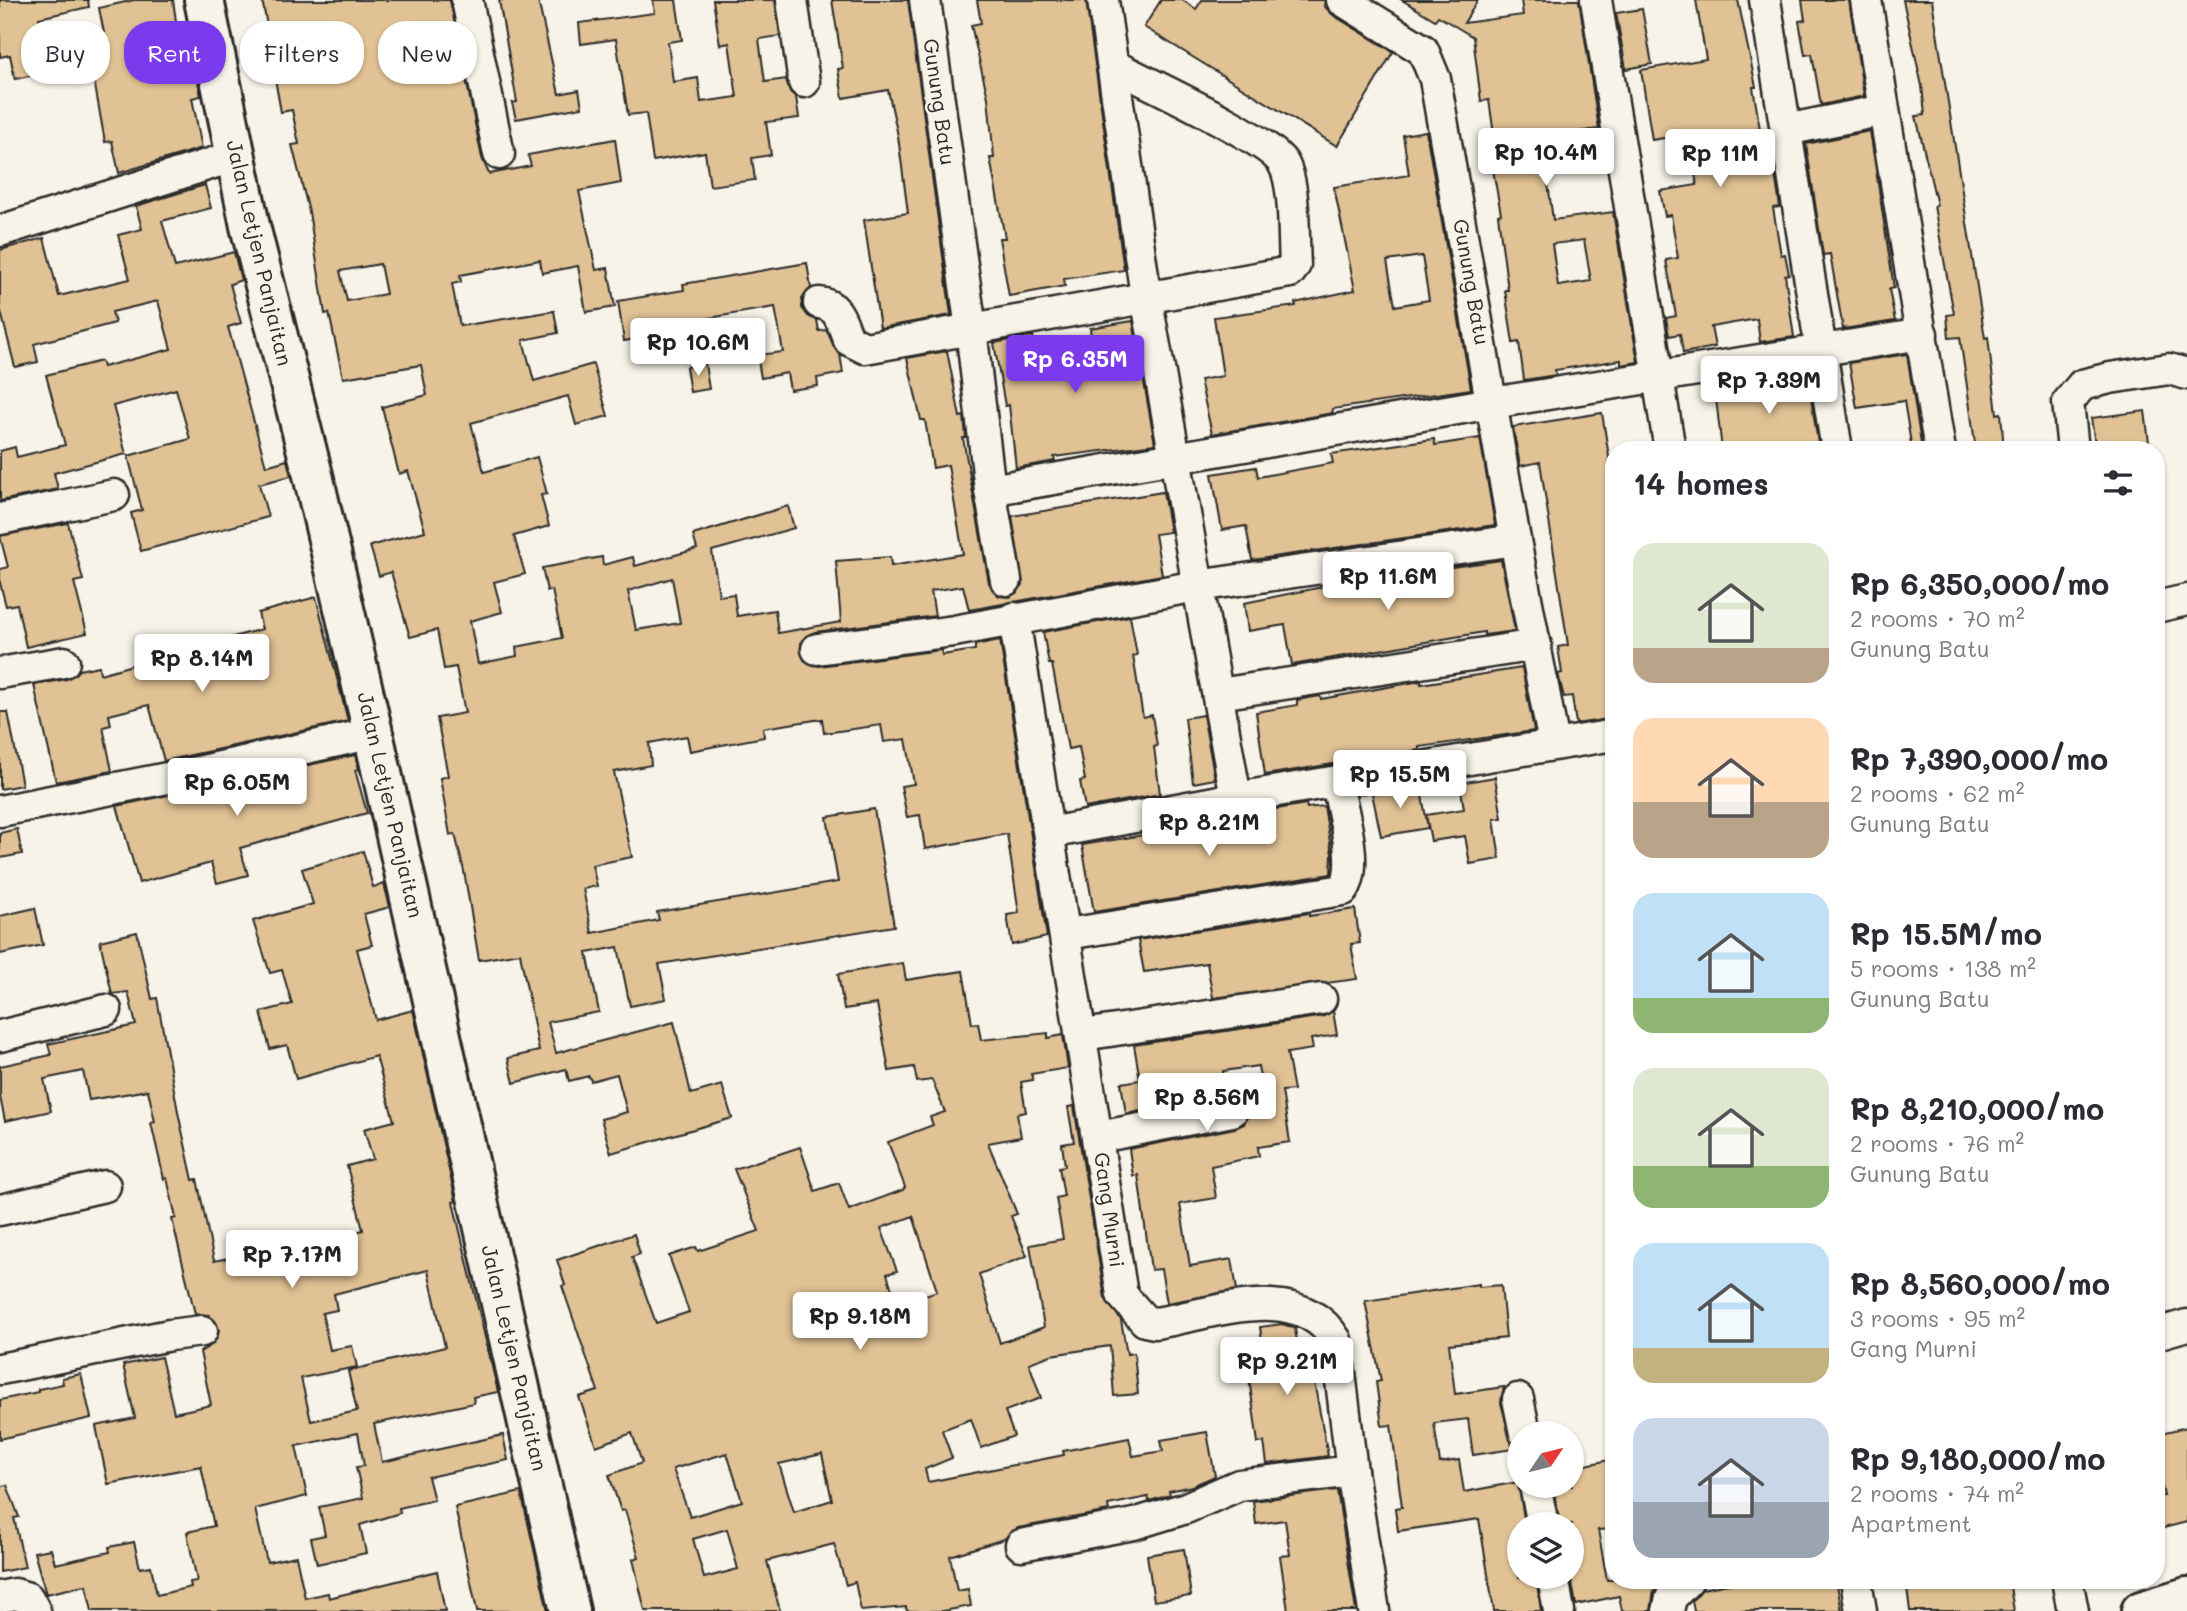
<!DOCTYPE html>
<meta charset="utf-8">
<style>
:root{--surface:#fff;--page:#f2f2f3;--text:#2b2b33;--muted:#7c7c81;--accent:#7c3aed}
body{margin:0;font-family:Mali,sans-serif;background:var(--page);color:var(--text);height:100vh;display:flex;flex-direction:column;font-size:26px;white-space:nowrap}
*{box-sizing:border-box;margin:0}
p{font-size:23px;color:var(--muted)}
.icon{flex:none;width:38px;height:38px;fill:none;stroke:currentColor;stroke-width:2;stroke-linecap:round;stroke-linejoin:round}
.map{position:relative;flex:1;overflow:hidden}
.details{position:absolute;left:1605px;top:441px;width:560px;height:1148px;display:flex;flex-direction:column;background:var(--surface);border-radius:28px;box-shadow:0 2px 5px #0004}
.details>*{flex:none}
.guide{position:absolute;left:21px;top:21px;width:665px;height:63px;display:flex;gap:14px}
.needle{width:46px;rotate:55deg}
.tools{position:absolute;left:1507px;top:1421px;display:grid;gap:14px}
.tools a{display:grid;place-items:center;width:77px;height:77px;border-radius:50%;background:var(--surface);box-shadow:0 2px 5px #0004;font-size:35px}
.price{position:absolute;translate:-50% -60px;padding:0 16px;border-radius:7px;background:#fff;color:#222;font-size:23px;line-height:46px;filter:drop-shadow(0 2px 4px #0008)}
.price::after{content:'';position:absolute;left:50%;top:42px;width:21px;height:16px;margin-left:-10px;background:inherit;clip-path:polygon(0 0,100% 0,50% 100%)}
.price.on{background:var(--accent);color:#fff}
ul{padding:0;list-style:none}
li{display:flex;align-items:center;gap:21px;height:175px;padding:0 28px}
li span{display:grid;place-items:center;flex:none;width:196px;height:140px;border-radius:21px;color:#555}
li>.icon{margin-inline-start:auto}
span .icon{width:84px;height:84px;fill:#fffc;stroke-width:1}
li b{font-size:30px}
h2{display:flex;justify-content:space-between;align-items:center;height:84px;padding:0 28px;font-size:30px}
.chip{padding:0 24px;border-radius:28px;background:var(--surface);box-shadow:0 2px 5px #0004;font-size:24px;line-height:63px}
.chip.on{background:var(--accent);color:#fff}
.map>svg:first-child{display:block}
.building{fill:#e1c294;stroke:#2b2b2b;stroke-width:2;fill-rule:evenodd}
.lines{fill:none;stroke-linecap:round;stroke-linejoin:round}
.minor-casing{stroke:#2b2b2b;stroke-width:35}
.major-casing{stroke:#2b2b2b;stroke-width:44}
.highway-casing{stroke:#2b2b2b;stroke-width:44}
.minor{stroke:#f7f3e8;stroke-width:30}
.major{stroke:#f7f3e8;stroke-width:38}
.highway{stroke:#f7f3e8;stroke-width:38}
.labels{text-anchor:middle;stroke-width:5;stroke-linejoin:round;paint-order:stroke}
.street-label{font-size:21px;fill:#2b2b2b;stroke:#f7f3e8}
</style>
<div class="map">
<svg width="2187" height="1611" viewBox="0 0 2187 1611">
<rect width="100%" height="100%" fill="#f7f3e8"/>
<filter id="ink" filterUnits="userSpaceOnUse"><feTurbulence type="fractalNoise" baseFrequency=".0143" numOctaves="2"/><feDisplacementMap in="SourceGraphic" scale="14" xChannelSelector="R" yChannelSelector="G"/><feConvolveMatrix kernelMatrix="1 2 1 2 8 2 1 2 1" color-interpolation-filters="sRGB"/></filter>
<g filter="url(#ink)">
<g class="building">
<polygon points="0,0 88,0 89,7 39,18 48,54 106,43 99,8 134,0 173,0 180,49 191,47 201,96 192,98 202,148 119,173 112,141 105,142 91,63 15,79 10,55 0,57"/>
<path d="M262,0H450L482,158L489,174L531,166L528,155L615,139L621,183L579,191L596,270L608,268L615,307L586,312L578,266L542,273L540,260L460,275L461,282L452,284L460,326L554,311L558,333L523,340L534,381L593,364L608,416L576,425L568,396L471,423L484,472L537,457L547,494L541,495L549,526L514,536L525,574L494,582L502,612L470,621L478,664L517,656L516,647L562,638L552,590L547,591L542,568L602,557L603,565L633,557L635,566L697,549L693,535L788,506L794,528L712,551L719,596L734,594L737,616L775,610L778,633L841,622L836,561L890,557L891,566L963,554L948,465L933,468L925,420H921L907,358L947,351L960,417L964,416L966,438H963L989,583L999,596L1010,597L1023,585L1012,516L1163,492L1170,532L1155,534L1162,575L969,610L963,586L931,591L935,616L815,632L806,636L801,643L804,660L819,666L941,650L942,655L975,650V645L1000,640L1047,937L1012,945L1007,915L1019,913L1007,834L925,849L920,815L907,817L901,786L914,784L906,739L884,742L881,725L824,733L822,719L763,728L764,737L690,751L687,736L649,743L651,765L614,772L632,857L592,865L597,886L583,889L592,933L659,920L657,912L838,882L827,817L874,809L894,926L659,964L666,999L630,1006L618,947L587,953L599,1012L548,1022L556,1053L674,1022L691,1094L722,1085L732,1118L611,1153L601,1119L627,1112L617,1074L591,1081L589,1076L569,1081L566,1069L514,1083L508,1058L539,1051L520,953L479,960L464,871L455,834L450,835L440,778L448,776L437,718L465,713L456,667L444,669L437,630L410,637L391,572L379,576L370,546L425,531L408,471L399,474L382,407L427,395L421,365L343,378L329,313L325,314L309,212L292,145L299,144L292,110L281,112L275,79L283,78L274,34L269,35ZM380,264L386,294L347,301L340,271ZM672,578L680,623L636,630L628,591Z"/>
<polygon points="499,0 538,0 559,94 579,90 582,107 516,119 512,103 517,102"/>
<polygon points="653,0 676,0 682,40 668,42 673,82 698,78 701,102 737,97 729,43 720,45 713,0 775,0 780,36 759,39 765,82 786,79 790,92 796,97 799,118 766,122 771,155 752,158 755,180 710,186 705,152 653,161 646,113 628,115 616,39 581,44 579,23 655,13"/>
<polygon points="832,0 908,0 951,315 880,328 864,220 908,213 898,136 888,90 843,98 838,69 843,68"/>
<polygon points="977,0 1086,0 1124,270 1064,279 1065,286 1009,296 999,238 1005,238 990,158 994,158 988,98 971,25 981,23"/>
<polygon points="1161,0 1182,0 1196,9 1202,0 1325,0 1324,6 1333,15 1393,52 1337,146 1144,27"/>
<path d="M1402,0H1478L1464,23L1523,15L1521,0H1579L1599,129L1538,137L1543,169H1546L1553,220L1613,212L1638,362L1621,365V360L1555,370L1556,375L1524,380L1519,342L1513,343L1505,290H1508L1498,215L1501,214L1488,142L1495,141L1489,100L1481,101L1473,37L1438,16L1435,20ZM1584,240L1591,281L1558,286L1552,244Z"/>
<polygon points="1696,0 1738,0 1756,87 1753,87 1764,154 1772,153 1780,207 1773,208 1781,255 1785,254 1789,274 1785,275 1794,337 1760,342 1757,319 1711,327 1715,347 1683,353 1680,334 1669,336 1666,318 1676,316 1666,260 1678,258 1671,215 1665,216 1660,191 1697,185 1688,134 1652,140 1641,70 1706,59"/>
<polygon points="1802,0 1849,0 1864,96 1821,105 1812,54 1805,55 1799,21 1805,20"/>
<polygon points="1903,0 1932,0 1985,338 1988,337 1997,414 2001,413 2004,450 1976,450 1960,337 1949,338 1947,315 1954,314 1934,206 1937,205 1916,116 1925,115 1922,86"/>
<polygon points="1642,9 1652,64 1626,69 1616,13"/>
<path d="M1426,131L1471,389L1332,409L1333,413L1212,434L1200,380L1223,376L1214,317L1296,306L1295,303L1355,290L1334,187L1409,175L1403,135ZM1422,256L1429,300L1395,306L1387,261Z"/>
<polygon points="1870,131 1894,288 1889,289 1895,321 1843,329 1830,254 1823,255 1806,144"/>
<polygon points="205,185 211,208 162,221 175,267 234,252 241,280 230,284 241,323 228,327 266,466 287,460 291,476 259,484 268,517 141,551 131,513 142,510 128,456 190,439 176,389 113,406 126,454 54,473 58,489 0,501 0,451 15,447 17,457 65,445 46,375 101,361 103,367 171,349 158,301 112,312 115,323 34,344 38,362 15,367 0,308 0,250 44,238 59,296 130,279 118,235 142,229 136,206"/>
<polygon points="807,263 811,288 802,299 802,308 808,316 817,320 819,331 826,330 840,354 843,373 817,378 818,386 790,390 787,373 761,378 757,355 783,352 775,307 685,322 687,330 624,341 618,301 684,290 683,284"/>
<polygon points="1133,321 1155,444 1054,457 1055,461 1016,468 1009,405 1005,406 994,343 1033,336 1035,345 1091,336 1090,328"/>
<polygon points="1907,354 1922,450 1912,450 1904,401 1857,408 1849,363"/>
<polygon points="705,364 709,389 690,392 686,367"/>
<polygon points="1807,370 1819,450 1722,450 1715,390 1776,385 1775,375"/>
<polygon points="2145,411 2150,450 2096,450 2091,418"/>
<polygon points="1602,413 1610,463 1614,463 1614,718 1576,724 1572,696 1564,697 1558,674 1562,673 1558,647 1568,645 1540,462 1520,466 1513,427"/>
<polygon points="1480,438 1495,525 1252,560 1246,526 1222,530 1212,474 1256,467 1258,477 1333,463 1331,454 1434,439 1435,445"/>
<polygon points="68,523 83,580 74,582 87,633 26,647 17,604 6,606 0,583 0,569 8,567 0,536"/>
<polygon points="1501,560 1515,631 1484,635 1484,632 1292,665 1285,625 1248,631 1244,603 1347,582"/>
<polygon points="316,597 348,721 164,761 149,705 109,715 111,725 103,727 112,771 56,782 34,685 67,679 79,670 99,666 100,674 262,629 258,613"/>
<polygon points="1130,616 1137,655 1133,656 1143,717 1152,715 1157,746 1154,747 1160,794 1085,808 1080,781 1085,780 1079,747 1068,749 1052,664 1049,664 1043,632"/>
<polygon points="1522,668 1534,731 1419,747 1419,750 1265,775 1256,712 1297,705 1297,700 1320,696 1321,699 1421,681 1421,684"/>
<polygon points="0,712 8,712 22,785 0,789"/>
<polygon points="1203,715 1215,779 1193,783 1185,718"/>
<polygon points="355,755 359,769 355,770 367,813 240,848 248,875 217,883 211,863 139,883 117,806"/>
<polygon points="1495,777 1502,818 1494,819 1500,859 1470,864 1465,836 1431,841 1426,815 1464,809 1460,783"/>
<polygon points="1420,785 1428,828 1381,836 1372,793"/>
<polygon points="1306,804 1307,808 1324,806 1332,854 1331,874 1094,912 1082,845 1261,816 1271,810"/>
<polygon points="17,829 22,854 0,858 0,833"/>
<path d="M363,851L373,887L384,884L390,907L364,914L372,945L357,949L376,1020L413,1010L456,1201L453,1202L498,1392L473,1397L474,1403L374,1424L382,1462L503,1435L508,1460L428,1477L434,1500L399,1508L400,1513L360,1525L366,1553L317,1564L311,1538L325,1535L319,1507L363,1498L356,1467L364,1466L358,1433L296,1446L307,1496L255,1509L267,1562L296,1556L305,1598L328,1593L329,1598L437,1571L445,1611H92L86,1585L46,1594L34,1552L51,1549L55,1564L110,1552L109,1547L134,1542L140,1568L151,1566L157,1595L191,1587L190,1582L197,1581L187,1532L214,1526L201,1466L108,1484L96,1426L135,1418L123,1365L161,1357L174,1413L211,1405L200,1352L213,1344L219,1330L209,1315L195,1314L172,1219L176,1218L167,1178L164,1179L151,1123L155,1122L148,1090L89,1100L83,1071L44,1079L51,1111L5,1121L0,1097V1066L51,1055L48,1044L136,1025L128,992L112,994L100,941L137,932L152,999L157,998L179,1117L193,1180L197,1179L214,1261L238,1256L239,1261L278,1253L276,1244L321,1234L322,1242L363,1230L347,1166L373,1159L364,1129L394,1121L376,1056L296,1079L287,1045L270,1049L266,1034L261,1012L292,1004L282,970L270,973L253,921L313,904L302,869ZM428,1270L445,1347L348,1371L357,1411L311,1421L301,1378L357,1367L352,1346L330,1350L322,1313L337,1310L334,1294Z"/>
<polygon points="35,908 43,945 0,954 0,916"/>
<polygon points="1355,909 1360,943 1351,944 1357,979 1213,998 1207,963 1144,972 1138,940 1309,913 1309,916"/>
<path d="M903,963L906,980L963,971L972,1024L978,1023L981,1040L1048,1033V1038L1063,1035L1068,1068L1031,1074L1033,1080L1021,1082L1026,1112L1017,1114L1021,1137L988,1143L1017,1214L1011,1216L1027,1256L979,1274L1000,1343L1044,1327L1030,1245L1063,1239L1056,1198L1064,1196L1059,1167L1065,1166L1062,1144L1074,1142L1068,1107L1074,1106L1105,1298L1121,1320L1127,1354L1134,1353L1138,1394L1114,1396L1110,1346L1051,1355L1029,1363L1041,1398L1005,1411L1014,1436L981,1448L971,1419L942,1430L952,1458L925,1469L928,1482L1064,1455L1063,1451L1129,1438L1133,1456L1163,1451L1161,1440L1207,1432L1215,1476L1192,1486L1169,1491L1170,1495L1153,1500L1149,1501L1148,1497L1108,1505L1109,1511L1018,1528L1004,1539L950,1556L957,1591L968,1589L971,1606L943,1611H907L906,1607L861,1611L855,1582L846,1585L834,1544L767,1561L780,1611H645L633,1559L639,1557L625,1510L621,1511L609,1475L642,1463L632,1433L596,1446L579,1397L598,1391L562,1286L565,1285L557,1260L634,1234L640,1254L632,1257L656,1323L689,1312L669,1256L696,1247L698,1251L759,1231L734,1169L800,1147L815,1191L839,1183L849,1210L903,1190L905,1187L888,1142L933,1125L930,1117L945,1112L932,1080L917,1082L914,1067L889,1071L877,1004L844,1009L838,974ZM913,1216L937,1291L897,1305L887,1274L897,1271L881,1228ZM727,1453L742,1501L690,1517L673,1469ZM822,1454L832,1500L794,1512L779,1464ZM727,1529L738,1569L704,1578L693,1539Z"/>
<polygon points="1333,1011 1337,1035 1311,1039 1313,1049 1287,1053 1294,1090 1282,1091 1290,1142 1258,1147 1259,1156 1211,1166 1216,1198 1180,1204 1190,1266 1232,1259 1237,1290 1167,1303 1161,1269 1151,1270 1138,1175 1133,1176 1129,1149 1235,1128 1244,1124 1249,1109 1265,1106 1258,1066 1223,1071 1227,1094 1126,1114 1121,1083 1140,1080 1134,1045 1324,1016"/>
<polygon points="1479,1284 1479,1287 1501,1285 1506,1338 1449,1344 1455,1394 1504,1387 1501,1403 1513,1449 1473,1455 1468,1419 1434,1423 1440,1463 1459,1460 1464,1492 1518,1482 1525,1524 1519,1524 1519,1577 1536,1577 1541,1611 1494,1611 1479,1519 1398,1531 1395,1508 1402,1507 1397,1469 1391,1425 1382,1426 1376,1382 1381,1381 1365,1301"/>
<polygon points="1282,1324 1295,1328 1297,1342 1312,1340 1319,1347 1323,1375 1313,1376 1328,1456 1267,1464 1264,1442 1258,1443 1247,1364 1265,1362 1260,1327"/>
<polygon points="81,1374 91,1418 0,1439 0,1400 38,1392 38,1389 63,1384 62,1378"/>
<polygon points="2187,1427 2187,1522 2156,1530 2156,1497 2164,1496 2156,1462 2156,1434"/>
<polygon points="1614,1459 1614,1529 1598,1530 1607,1580 1660,1580 1654,1590 1651,1611 1622,1611 1619,1596 1576,1605 1571,1577 1572,1524 1560,1524 1553,1486 1572,1486 1572,1468"/>
<polygon points="7,1485 19,1517 14,1518 25,1567 0,1572 0,1486"/>
<polygon points="1337,1490 1356,1611 1288,1611 1280,1556 1290,1555 1285,1520 1256,1524 1253,1501"/>
<polygon points="521,1492 548,1611 477,1611 455,1507"/>
<polygon points="1184,1549 1191,1596 1154,1601 1147,1555"/>
<polygon points="1749,1580 1836,1580 1842,1611 1694,1611 1692,1601 1702,1589"/>
<polygon points="1906,1580 2009,1580 2014,1611 1910,1611"/>
</g>
<g class="lines">
<g class="minor-casing">
<g id="minor">
<polyline points="467,0 499,154"/>
<polyline points="792,0 804,82"/>
<polyline points="925,0 971,329 990,490 1006,580"/>
<polyline points="1103,0 1146,296 1236,798"/>
<polyline points="1342,0 1423,50 1435,79 1515,540 1554,744"/>
<polyline points="1596,0 1670,450"/>
<polyline points="1765,0 1837,450"/>
<polyline points="1866,0 1940,450"/>
<polyline points="1786,130 1884,110"/>
<polyline points="0,231 235,156"/>
<path d="M819,303C840,305 841,323 849,340L865,348L1290,272L1295,265C1293,238 1296,185 1283,163C1268,138 1147,83 1115,66"/>
<polyline points="2073,450 2068,402 2082,385 2110,378 2169,369 2187,374"/>
<polyline points="990,490 1492,403 1922,334"/>
<polyline points="0,519 114,495"/>
<polyline points="2156,607 2187,600"/>
<path d="M1014,618L1122,1295L1145,1321L1155,1323C1210,1315 1298,1278 1336,1340L1352,1471L1374,1611"/>
<polyline points="817,649 954,631 1197,586 1515,540"/>
<polyline points="0,673 64,662"/>
<polyline points="1219,694 1536,645"/>
<polyline points="0,811 203,771 373,733"/>
<polyline points="1049,833 1236,798 1614,735"/>
<path d="M1067,934L1343,890C1360,867 1342,810 1337,783"/>
<polyline points="1083,1035 1321,999"/>
<polyline points="0,1036 106,1010"/>
<polyline points="1099,1137 1232,1111"/>
<polyline points="0,1210 105,1186"/>
<polyline points="2156,1334 2187,1325"/>
<polyline points="0,1369 170,1335 202,1331"/>
<polyline points="1518,1399 1525,1433"/>
<polyline points="1535,1486 1543,1524"/>
<polyline points="1021,1545 1134,1524 1186,1508 1239,1485 1352,1471"/>
<polyline points="1553,1577 1559,1611"/>
<polyline points="1856,1580 1861,1611"/>
<polyline points="2067,1580 2073,1611"/>
<polyline points="0,1597 15,1594 28,1598 35,1611"/>
<polyline points="1668,1611 1671,1598 1688,1580"/>
</g>
</g>
<g class="major-casing">
<polyline id="major" points="2141,1611 2187,1597"/>
</g>
<g class="highway-casing">
<polyline id="highway" points="204,0 250,226 313,475 373,733 570,1611"/>
</g>
<use href="#minor" class="minor"/>
<use href="#major" class="major"/>
<use href="#highway" class="highway"/>
</g>
</g>
<g class="labels">
<g class="street-label">
<text transform="translate(939 102) rotate(82)" y="7">Gunung Batu</text>
<text transform="translate(259 253) rotate(77)" y="7">Jalan Letjen Panjaitan</text>
<text transform="translate(1471 282) rotate(80)" y="7">Gunung Batu</text>
<text transform="translate(390 805) rotate(77)" y="7">Jalan Letjen Panjaitan</text>
<text transform="translate(1109 1210) rotate(82)" y="7">Gang Murni</text>
<text transform="translate(514 1358) rotate(77)" y="7">Jalan Letjen Panjaitan</text>
</g>
</g>
</svg>
<div class="tools">
<a><svg class="needle" viewBox="-14 -14 28 28"><path d="M0-13l5 13h-10z" fill="#e53935"/><path d="M0 13l5-13h-10z" fill="#7c7c81"/></svg></a>
<a><svg class="icon" aria-label="layers" viewBox="0 0 24 24"><path d="M12 4l9 5-9 5-9-5zM3 14l9 5 9-5"/></svg></a>
</div>
<b class="price" style="left:1546px;top:188px">Rp 10.4M</b>
<b class="price" style="left:1720px;top:189px">Rp 11M</b>
<b class="price" style="left:698px;top:378px">Rp 10.6M</b>
<b class="price on" style="left:1075px;top:395px">Rp 6.35M</b>
<b class="price" style="left:1769px;top:416px">Rp 7.39M</b>
<b class="price" style="left:1388px;top:612px">Rp 11.6M</b>
<b class="price" style="left:202px;top:694px">Rp 8.14M</b>
<b class="price" style="left:1400px;top:810px">Rp 15.5M</b>
<b class="price" style="left:237px;top:818px">Rp 6.05M</b>
<b class="price" style="left:1209px;top:858px">Rp 8.21M</b>
<b class="price" style="left:1207px;top:1133px">Rp 8.56M</b>
<b class="price" style="left:292px;top:1290px">Rp 7.17M</b>
<b class="price" style="left:860px;top:1352px">Rp 9.18M</b>
<b class="price" style="left:1287px;top:1397px">Rp 9.21M</b>
<div class="guide">
<a class="chip">Buy</a>
<a class="chip on">Rent</a>
<a class="chip">Filters</a>
<a class="chip">New</a>
</div>
<section class="details">
<h2>14 homes<svg class="icon" aria-label="filters" viewBox="0 0 24 24"><path d="M4 7h16M4 17h16"/><circle cx="9" cy="7" r="2"/><circle cx="15" cy="17" r="2"/></svg></h2>
<ul>
<li><span style="background:linear-gradient(#dfe7d0 75%,#b9a48a 0)"><svg class="icon" aria-label="home" viewBox="0 0 24 24"><path d="M3 11l9-7 9 7M6 9v11h12V9"/></svg></span><div><b>Rp 6,350,000/mo</b><p>2 rooms · 70 m²</p><p>Gunung Batu</p></div></li>
<li><span style="background:linear-gradient(#ffd9b3 60%,#b9a48a 0)"><svg class="icon" aria-label="home" viewBox="0 0 24 24"><path d="M3 11l9-7 9 7M6 9v11h12V9"/></svg></span><div><b>Rp 7,390,000/mo</b><p>2 rooms · 62 m²</p><p>Gunung Batu</p></div></li>
<li><span style="background:linear-gradient(#bfe0f5 75%,#8fb573 0)"><svg class="icon" aria-label="home" viewBox="0 0 24 24"><path d="M3 11l9-7 9 7M6 9v11h12V9"/></svg></span><div><b>Rp 15.5M/mo</b><p>5 rooms · 138 m²</p><p>Gunung Batu</p></div></li>
<li><span style="background:linear-gradient(#dfe7d0 70%,#8fb573 0)"><svg class="icon" aria-label="home" viewBox="0 0 24 24"><path d="M3 11l9-7 9 7M6 9v11h12V9"/></svg></span><div><b>Rp 8,210,000/mo</b><p>2 rooms · 76 m²</p><p>Gunung Batu</p></div></li>
<li><span style="background:linear-gradient(#bfe0f5 75%,#c2b280 0)"><svg class="icon" aria-label="home" viewBox="0 0 24 24"><path d="M3 11l9-7 9 7M6 9v11h12V9"/></svg></span><div><b>Rp 8,560,000/mo</b><p>3 rooms · 95 m²</p><p>Gang Murni</p></div></li>
<li><span style="background:linear-gradient(#c9d6e8 60%,#9aa5b1 0)"><svg class="icon" aria-label="home" viewBox="0 0 24 24"><path d="M3 11l9-7 9 7M6 9v11h12V9"/></svg></span><div><b>Rp 9,180,000/mo</b><p>2 rooms · 74 m²</p><p>Apartment</p></div></li>
</ul>
</section>
</div>
